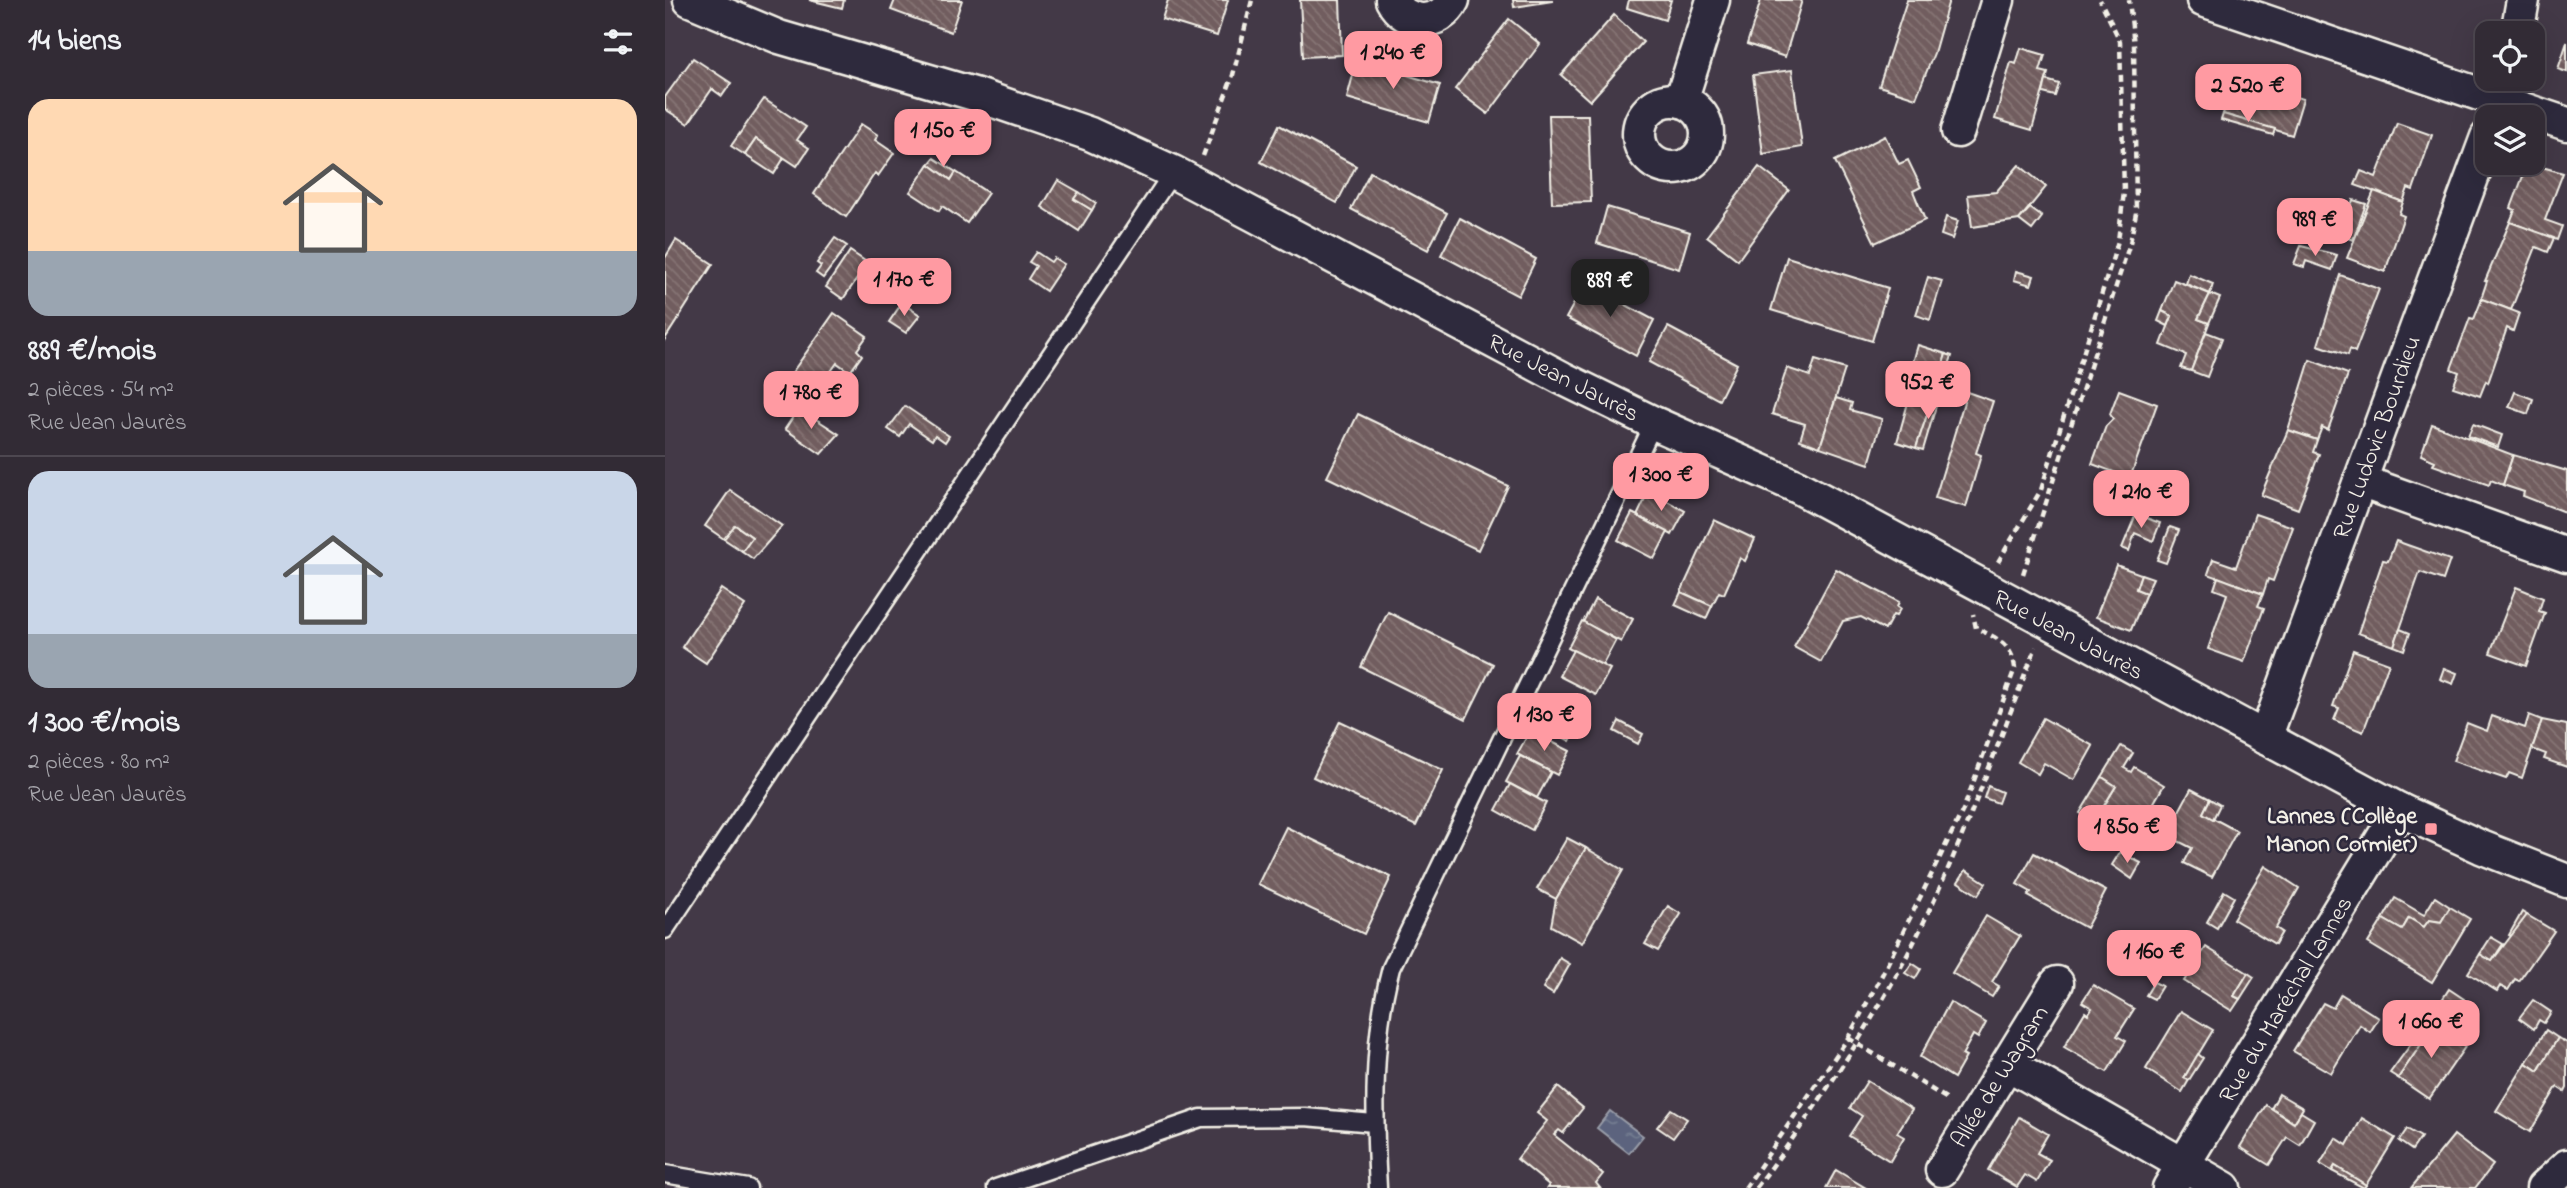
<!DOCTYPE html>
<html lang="fr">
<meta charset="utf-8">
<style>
:root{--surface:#322b35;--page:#3d3741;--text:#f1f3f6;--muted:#a8a7ad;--line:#4d4750;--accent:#ff9aa2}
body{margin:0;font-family:"Indie Flower",sans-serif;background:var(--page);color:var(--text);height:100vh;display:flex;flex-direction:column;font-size:26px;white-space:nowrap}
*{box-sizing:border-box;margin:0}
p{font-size:23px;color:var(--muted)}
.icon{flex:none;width:38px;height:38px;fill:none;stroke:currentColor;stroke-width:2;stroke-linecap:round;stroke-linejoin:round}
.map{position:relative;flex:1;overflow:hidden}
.panel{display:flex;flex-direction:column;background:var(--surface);width:665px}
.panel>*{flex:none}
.controls{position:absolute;left:1810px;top:21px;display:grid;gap:14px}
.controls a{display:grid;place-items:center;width:70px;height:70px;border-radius:14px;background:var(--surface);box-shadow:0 7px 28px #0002,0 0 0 2px var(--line);font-size:35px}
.price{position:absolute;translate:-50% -60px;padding:0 16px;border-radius:14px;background:var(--accent);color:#111;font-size:23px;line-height:46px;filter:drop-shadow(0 2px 4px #0008)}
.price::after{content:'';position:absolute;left:50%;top:42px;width:21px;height:16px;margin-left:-10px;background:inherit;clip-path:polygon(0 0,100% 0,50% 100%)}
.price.selected{background:#222;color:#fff}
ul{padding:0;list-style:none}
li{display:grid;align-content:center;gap:14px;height:371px;padding:0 28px}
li+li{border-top:2px solid var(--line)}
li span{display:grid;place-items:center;height:217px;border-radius:21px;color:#555}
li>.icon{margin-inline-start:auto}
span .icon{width:126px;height:126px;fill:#fffc;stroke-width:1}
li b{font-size:30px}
h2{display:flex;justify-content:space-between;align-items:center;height:84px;padding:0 28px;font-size:30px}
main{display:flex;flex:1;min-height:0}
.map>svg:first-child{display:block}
.water{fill:url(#water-ripples);stroke:#989ca8;stroke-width:2}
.building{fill:url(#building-back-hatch);stroke:#f4f1e8;stroke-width:2}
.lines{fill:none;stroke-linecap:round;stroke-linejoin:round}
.service-casing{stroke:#f4f1e8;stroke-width:21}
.minor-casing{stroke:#f4f1e8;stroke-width:37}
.path{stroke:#f4f1e8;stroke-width:4.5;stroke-dasharray:7 5;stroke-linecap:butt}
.service{stroke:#2f2a3d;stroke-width:16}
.minor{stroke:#2f2a3d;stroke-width:32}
.poi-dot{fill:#ff9aa2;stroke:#2f2a3d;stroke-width:2.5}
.labels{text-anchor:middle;stroke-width:5;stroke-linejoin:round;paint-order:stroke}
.street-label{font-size:24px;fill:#f4f1e8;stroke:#2f2a3d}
.poi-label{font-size:24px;font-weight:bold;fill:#f4f1e8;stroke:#2f2a3d;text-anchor:end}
</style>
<main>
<section class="panel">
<h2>14 biens<svg class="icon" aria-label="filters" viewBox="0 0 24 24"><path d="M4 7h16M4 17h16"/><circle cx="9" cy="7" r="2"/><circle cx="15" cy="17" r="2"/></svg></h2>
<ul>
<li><span style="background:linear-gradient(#ffd9b3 70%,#9aa5b1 0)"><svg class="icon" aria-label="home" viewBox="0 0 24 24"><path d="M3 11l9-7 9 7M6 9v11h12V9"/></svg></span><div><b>889 €/mois</b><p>2 pièces · 54 m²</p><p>Rue Jean Jaurès</p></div></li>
<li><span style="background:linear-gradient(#c9d6e8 75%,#9aa5b1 0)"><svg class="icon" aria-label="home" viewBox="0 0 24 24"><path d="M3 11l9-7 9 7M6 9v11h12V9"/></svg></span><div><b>1 300 €/mois</b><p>2 pièces · 80 m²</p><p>Rue Jean Jaurès</p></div></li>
</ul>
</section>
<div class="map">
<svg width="1902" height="1188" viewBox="0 0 1902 1188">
<defs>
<pattern id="water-ripples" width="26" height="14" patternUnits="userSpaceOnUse" patternTransform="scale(1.75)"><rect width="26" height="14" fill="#5b647e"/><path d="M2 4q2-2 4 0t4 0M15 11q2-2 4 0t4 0" fill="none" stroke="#737b90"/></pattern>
<pattern id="building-back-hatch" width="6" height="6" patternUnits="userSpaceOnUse" patternTransform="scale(1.75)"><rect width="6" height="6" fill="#715d5e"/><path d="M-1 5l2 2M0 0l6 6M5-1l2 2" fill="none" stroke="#867575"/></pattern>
</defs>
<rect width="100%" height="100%" fill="#433947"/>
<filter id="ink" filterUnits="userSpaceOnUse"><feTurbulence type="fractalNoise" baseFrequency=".0143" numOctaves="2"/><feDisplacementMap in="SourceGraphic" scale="14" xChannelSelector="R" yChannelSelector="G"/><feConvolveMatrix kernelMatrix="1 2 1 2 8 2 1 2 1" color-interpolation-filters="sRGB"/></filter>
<g filter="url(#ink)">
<polygon class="water" points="945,1111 978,1136 964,1153 932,1128"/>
<g class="building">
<polygon points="144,0 179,0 177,8"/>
<polygon points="230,0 297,0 286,32 226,10"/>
<polygon points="503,0 563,0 552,36 497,19"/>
<polygon points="635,0 675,0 677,55 638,57"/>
<polygon points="848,0 888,0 888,1 849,7"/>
<polygon points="964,0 1006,0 1000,20 962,8"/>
<polygon points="1096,0 1137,0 1120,57 1082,44"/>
<polygon points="1242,0 1284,0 1269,53 1251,98 1214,86"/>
<polygon points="949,15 978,42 925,101 896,75"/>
<polygon points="844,19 875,44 823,114 790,89"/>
<polygon points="1902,42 1902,72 1893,69"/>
<polygon points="1356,48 1380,55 1375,71 1383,73 1367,130 1330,119 1346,62 1351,64"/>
<polygon points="28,58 66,83 57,96 47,89 23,124 0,109 0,97"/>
<polygon points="692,60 775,85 764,122 682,98"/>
<polygon points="1127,70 1137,147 1098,154 1088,75"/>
<polygon points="1570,73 1623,88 1621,94 1568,79"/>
<polygon points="1568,79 1638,99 1627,135 1558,114"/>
<polygon points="1381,80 1394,84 1390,96 1378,93"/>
<polygon points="99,99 141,127 132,140 144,148 132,166 91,139 80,155 66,146"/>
<polygon points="1558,114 1610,129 1608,135 1556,120"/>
<polygon points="884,115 923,115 926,202 887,203"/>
<polygon points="1732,123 1767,135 1748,190 1743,188 1738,202 1690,185 1696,171 1711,177"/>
<polygon points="196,124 213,135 210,140 229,153 213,176 210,173 181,217 149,194"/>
<polygon points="614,125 691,166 672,203 596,162"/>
<polygon points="1220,136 1234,164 1243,160 1256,187 1248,191 1260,220 1210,243 1170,161"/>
<polygon points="91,139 119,158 109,174 80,155"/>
<polygon points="269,158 291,172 286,180 264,164"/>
<polygon points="1863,163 1898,173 1880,220 1897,226 1892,240 1845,222 1850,210 1846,208"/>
<polygon points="264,164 286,180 291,172 323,193 302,223 277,206 274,211 245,192"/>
<polygon points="1354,165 1381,187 1354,220 1307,227 1303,195 1331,192"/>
<polygon points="1094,167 1124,190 1073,260 1042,236"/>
<polygon points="705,172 782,213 763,250 686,209"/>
<polygon points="393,180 414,192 409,199 427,210 414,231 377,207"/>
<polygon points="1709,191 1738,202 1734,214 1739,216 1720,272 1682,258"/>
<polygon points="414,192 431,203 427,210 409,199"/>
<polygon points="1688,200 1701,204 1688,240 1675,235"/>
<polygon points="942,207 1025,232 1014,269 932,243"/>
<polygon points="1365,208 1377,217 1367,230 1354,220"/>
<polygon points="1281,217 1293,221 1287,239 1276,235"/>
<polygon points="795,218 871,259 853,296 776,255"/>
<polygon points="1845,222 1889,238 1883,252 1871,247 1846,310 1816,299 1822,281 1820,281"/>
<polygon points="170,238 182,246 158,278 151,273 156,266 152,263"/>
<polygon points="11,240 48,264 0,339 0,258"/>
<polygon points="1636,246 1672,255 1667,270 1641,261 1639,267 1629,264"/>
<polygon points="185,251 203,263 178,299 161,287"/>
<polygon points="371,252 386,262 389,258 399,264 381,291 363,279 371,266 364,262"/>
<polygon points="1122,257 1223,288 1207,341 1106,310"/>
<polygon points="1351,271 1369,276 1366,285 1349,280"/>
<polygon points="1524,274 1548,284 1545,294 1521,284"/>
<polygon points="1675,275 1714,289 1690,352 1685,349 1683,355 1653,345"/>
<polygon points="1263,277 1277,281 1265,320 1251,315"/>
<polygon points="1509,280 1545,294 1533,319 1544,323 1526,371 1516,368 1521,355 1496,345 1507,316 1497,311"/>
<polygon points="920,283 989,320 971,356 901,318"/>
<polygon points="1545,294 1555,298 1544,323 1533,319"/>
<polygon points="1817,299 1854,313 1848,331 1842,328 1823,383 1821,381 1815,396 1788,387 1794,372 1786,369 1805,318 1809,319"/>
<polygon points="237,303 255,315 241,333 224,322"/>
<polygon points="1497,311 1507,316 1503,326 1493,321"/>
<polygon points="169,313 202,336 192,350 197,355 185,372 172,363 149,395 124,377"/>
<polygon points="1003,327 1072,364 1054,400 984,362"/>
<polygon points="1541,332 1557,338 1542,377 1526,371"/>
<polygon points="1253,345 1281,354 1274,378 1246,369"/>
<polygon points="1281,354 1287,356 1279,380 1274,378"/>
<polygon points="1150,360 1180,369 1155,447 1135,440 1140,424 1107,414 1122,368 1145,376"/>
<polygon points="1645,360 1683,374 1663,430 1657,427 1652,440 1623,430"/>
<polygon points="1249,381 1271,388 1251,448 1232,442"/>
<polygon points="1271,388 1276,389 1258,450 1251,448"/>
<polygon points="1454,390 1492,404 1465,478 1427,464 1441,426 1448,419 1445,414"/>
<polygon points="1302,392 1328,401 1311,453 1316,455 1301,507 1270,498"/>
<polygon points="1850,392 1868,399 1863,414 1844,407"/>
<polygon points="1171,398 1187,403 1185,410 1217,419 1204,464 1155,447"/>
<polygon points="240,406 284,436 280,442 270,435 267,440 244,424 235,437 223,429"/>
<polygon points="134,408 174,434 156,454 120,429"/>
<polygon points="693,414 843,486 813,550 662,477"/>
<polygon points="1767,424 1848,455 1838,485 1826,480 1824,485 1768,465 1770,461 1756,455"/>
<polygon points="1808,424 1837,435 1833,447 1803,436"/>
<polygon points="1623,430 1652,440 1648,452 1654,454 1633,509 1596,495"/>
<polygon points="1848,455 1902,471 1902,513 1858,496 1859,492 1838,485"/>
<polygon points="65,490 117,526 88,559 77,551 87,537 70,525 59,539 40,526"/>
<polygon points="984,491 1020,511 1007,535 972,516"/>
<polygon points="967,513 1003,532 989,559 953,540"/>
<polygon points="1471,514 1495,523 1488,541 1470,533 1464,551 1457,548"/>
<polygon points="1590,514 1628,527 1608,581 1603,579 1598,594 1543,574 1548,559 1571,567"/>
<polygon points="1049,520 1090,539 1080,561 1075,558 1059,594 1054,592 1047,606 1016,592"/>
<polygon points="70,525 87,537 77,551 59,539"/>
<polygon points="1505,527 1514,530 1501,563 1492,560"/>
<polygon points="1731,541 1785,560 1778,580 1755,572 1729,646 1693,633 1718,560 1723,561"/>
<polygon points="1451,565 1476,574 1471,589 1481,593 1466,630 1431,617"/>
<polygon points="1171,569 1234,602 1232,607 1235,609 1231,616 1228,615 1220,630 1196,617 1178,621 1156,662 1129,647"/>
<polygon points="1476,574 1488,578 1481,593 1471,589"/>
<polygon points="1553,577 1598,594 1593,606 1599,608 1579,662 1543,649 1562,594 1549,589"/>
<polygon points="1851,587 1878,598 1874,611 1880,613 1861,666 1825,653"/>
<polygon points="56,589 80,605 41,663 17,647"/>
<polygon points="1016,592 1047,606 1041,619 1010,605"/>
<polygon points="930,599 968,619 956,642 918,622"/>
<polygon points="723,612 828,664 801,719 696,667"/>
<polygon points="917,621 951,640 937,666 903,648"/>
<polygon points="1735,629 1745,633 1739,650 1729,646"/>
<polygon points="908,650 945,669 931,695 894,676"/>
<polygon points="1688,650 1724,663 1698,732 1669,720 1674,708 1668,706"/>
<polygon points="1779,668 1792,673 1788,684 1775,679"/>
<polygon points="881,695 919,715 905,741 868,722"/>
<polygon points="1864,715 1877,720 1857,778 1844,773 1841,779 1788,761 1802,723 1822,731 1827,716 1860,728"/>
<polygon points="1378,718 1428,746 1409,780 1379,763 1373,774 1353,762"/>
<polygon points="1877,720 1902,725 1902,767 1879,759 1881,754 1867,749"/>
<polygon points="675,721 778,770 751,826 648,777"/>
<polygon points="954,721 978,734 973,744 949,731"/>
<polygon points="865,731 905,751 892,775 852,754"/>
<polygon points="1456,746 1468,753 1459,768 1466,772 1469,767 1499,785 1465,844 1429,822 1451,786 1437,777"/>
<polygon points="855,756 886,772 872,798 841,782"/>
<polygon points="1437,777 1451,786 1429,822 1415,813"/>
<polygon points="845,784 881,803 867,830 831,810"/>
<polygon points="1323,786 1337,792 1333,803 1319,798"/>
<polygon points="1526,789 1545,799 1538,813 1572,831 1547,877 1519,863 1527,848 1501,835"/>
<polygon points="1545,799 1555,805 1548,819 1538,813"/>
<polygon points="621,827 726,877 699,934 593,884"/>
<polygon points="902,838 921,848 891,899 872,889"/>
<polygon points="921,848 958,870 917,943 886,926 891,899"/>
<polygon points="1455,852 1476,863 1467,879 1447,865"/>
<polygon points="1369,853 1441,891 1421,928 1363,896 1366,892 1352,884"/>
<polygon points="1600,866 1634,888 1611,928 1617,932 1610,944 1568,919"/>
<polygon points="1301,870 1321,883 1313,895 1293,882"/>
<polygon points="1559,891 1569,897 1552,928 1542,922"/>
<polygon points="1770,897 1785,907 1776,922 1764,920 1759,927 1744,918 1737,930 1718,919 1730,898 1759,915"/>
<polygon points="1003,906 1016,914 993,951 980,944"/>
<polygon points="1785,907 1805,919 1767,982 1703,943 1718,919 1737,930 1744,918 1759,927 1764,920 1776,922"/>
<polygon points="1857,912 1862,915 1848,937 1844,935"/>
<polygon points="1862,915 1889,931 1854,981 1850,979 1843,990 1835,986 1832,991 1803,973 1815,954 1827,961"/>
<polygon points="1321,916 1355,936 1327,982 1334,986 1327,997 1287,973"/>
<polygon points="1826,937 1838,944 1827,961 1815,954"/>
<polygon points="1541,947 1583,973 1569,996 1575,999 1567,1011 1519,981"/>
<polygon points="895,958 905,964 888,994 878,988"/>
<polygon points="1247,963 1256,969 1250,979 1240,973"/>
<polygon points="1583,973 1589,977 1575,999 1569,996"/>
<polygon points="1489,982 1497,986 1489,999 1481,995"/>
<polygon points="1428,985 1469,1009 1452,1036 1461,1041 1442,1072 1399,1047 1420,1012 1423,1014 1427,1008 1417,1002"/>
<polygon points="1784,989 1799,999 1791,1012 1775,1003"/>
<polygon points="1676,994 1714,1018 1705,1032 1695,1025 1666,1073 1628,1051 1658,1003 1668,1008"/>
<polygon points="1868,1000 1886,1012 1879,1023 1874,1020 1869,1029 1854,1018"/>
<polygon points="1285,1002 1321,1023 1313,1038 1308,1035 1297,1055 1301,1057 1289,1078 1255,1057"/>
<polygon points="1516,1011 1548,1030 1519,1078 1524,1080 1517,1092 1481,1069"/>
<polygon points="1760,1018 1800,1047 1764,1099 1733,1078 1761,1037 1751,1031"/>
<polygon points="1881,1030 1893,1038 1873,1071 1861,1063"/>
<polygon points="1754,1033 1761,1037 1733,1078 1725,1073"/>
<polygon points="1893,1038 1902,1043 1902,1088 1900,1092 1892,1087 1865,1132 1831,1111 1861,1063 1873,1071"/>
<polygon points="1533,1054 1538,1058 1524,1080 1519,1078"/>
<polygon points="1202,1081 1247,1109 1232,1133 1239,1137 1225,1161 1184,1136 1197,1116 1185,1108"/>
<polygon points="893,1087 918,1108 898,1133 894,1130 889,1135 938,1174 931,1183 935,1188 882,1188 884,1185 852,1159 882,1121 872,1113"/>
<polygon points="1614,1094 1638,1108 1629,1123 1606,1109"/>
<polygon points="1601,1105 1629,1123 1636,1112 1649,1120 1635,1145 1622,1137 1604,1165 1575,1147"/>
<polygon points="1006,1109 1022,1119 1008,1138 992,1127"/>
<polygon points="1354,1117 1383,1134 1372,1153 1385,1160 1372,1182 1360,1175 1352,1187 1323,1170"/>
<polygon points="1697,1118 1730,1138 1701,1185 1670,1166 1667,1171 1655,1164 1671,1138 1682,1145"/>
<polygon points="1742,1129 1756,1137 1747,1150 1734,1141"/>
<polygon points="1789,1135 1828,1165 1810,1188 1746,1188"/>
<polygon points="1670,1166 1701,1185 1699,1188 1667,1171"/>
<polygon points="1171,1170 1201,1188 1161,1188"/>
</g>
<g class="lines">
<g class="service-casing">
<g id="service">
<polyline points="0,930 508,172"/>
<polyline points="0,1174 83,1188"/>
<polyline points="331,1188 536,1118 640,1117 709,1123"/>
<path d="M713,1188C709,1115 707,1039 726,968L989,423"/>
</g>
</g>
<g class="minor-casing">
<g id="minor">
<polyline points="25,0 114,37 309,94 425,134 508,172 897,378 989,423 1133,487 1735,810 1816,847 1902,881"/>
<path d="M727,0C740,26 775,27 788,0"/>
<polyline points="1538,0 1902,124"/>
<polyline points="1852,33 1858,0"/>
<circle cx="1008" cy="134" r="34"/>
<polyline points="1016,101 1048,0"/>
<polyline points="1293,131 1333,0"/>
<polyline points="1695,481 1902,555"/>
<polyline points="1600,738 1822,137"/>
<polyline points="1343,1064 1559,1188"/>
<polyline points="1277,1170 1392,983"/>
<polyline points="1504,1188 1735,810"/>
<polyline points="1878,1188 1902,1166"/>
</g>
</g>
<g class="path">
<polyline points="538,156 568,75 587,0"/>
<polyline points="1333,562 1376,490 1453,241 1459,192 1455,41 1435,0"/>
<polyline points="1358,574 1465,243 1471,213 1469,45 1464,0"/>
<polyline points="1183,1038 1284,1100"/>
<path d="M1080,1188L1183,1038L1218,973L1299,808L1350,668C1347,643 1331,638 1311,628L1308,614"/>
<path d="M1091,1188C1144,1118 1195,1043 1237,965C1291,864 1328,754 1371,647"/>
</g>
<use href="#service" class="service"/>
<use href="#minor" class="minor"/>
</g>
</g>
<rect class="poi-dot" x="1759" y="822" width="14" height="14" rx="3.5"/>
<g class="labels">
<g class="street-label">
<text transform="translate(899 377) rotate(27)" y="8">Rue Jean Jaurès</text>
<text transform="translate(1711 437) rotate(-70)" y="8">Rue Ludovic Bourdieu</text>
<text transform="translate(1404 634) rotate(28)" y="8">Rue Jean Jaurès</text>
<text transform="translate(1620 999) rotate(-59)" y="8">Rue du Maréchal Lannes</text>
<text transform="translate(1334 1076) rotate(-58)" y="8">Allée de Wagram</text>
</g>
<g class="poi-label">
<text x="1752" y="823">Lannes (Collège<tspan x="1752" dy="28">Manon Cormier)</tspan></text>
</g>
</g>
</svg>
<div class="controls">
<a><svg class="icon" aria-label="locate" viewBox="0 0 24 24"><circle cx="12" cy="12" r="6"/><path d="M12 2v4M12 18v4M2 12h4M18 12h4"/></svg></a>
<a><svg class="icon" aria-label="layers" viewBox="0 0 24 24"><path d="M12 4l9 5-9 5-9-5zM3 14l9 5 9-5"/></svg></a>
</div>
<b class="price" style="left:728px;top:91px">1 240 €</b>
<b class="price" style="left:1583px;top:124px">2 520 €</b>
<b class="price" style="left:278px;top:169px">1 150 €</b>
<b class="price" style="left:1650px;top:258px">989 €</b>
<b class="price" style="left:239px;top:318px">1 170 €</b>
<b class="price selected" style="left:945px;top:319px">889 €</b>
<b class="price" style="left:1263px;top:421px">952 €</b>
<b class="price" style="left:146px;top:431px">1 780 €</b>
<b class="price" style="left:996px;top:513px">1 300 €</b>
<b class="price" style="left:1476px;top:530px">1 210 €</b>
<b class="price" style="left:879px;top:753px">1 130 €</b>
<b class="price" style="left:1462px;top:865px">1 850 €</b>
<b class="price" style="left:1489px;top:990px">1 160 €</b>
<b class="price" style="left:1766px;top:1060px">1 060 €</b>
</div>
</main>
